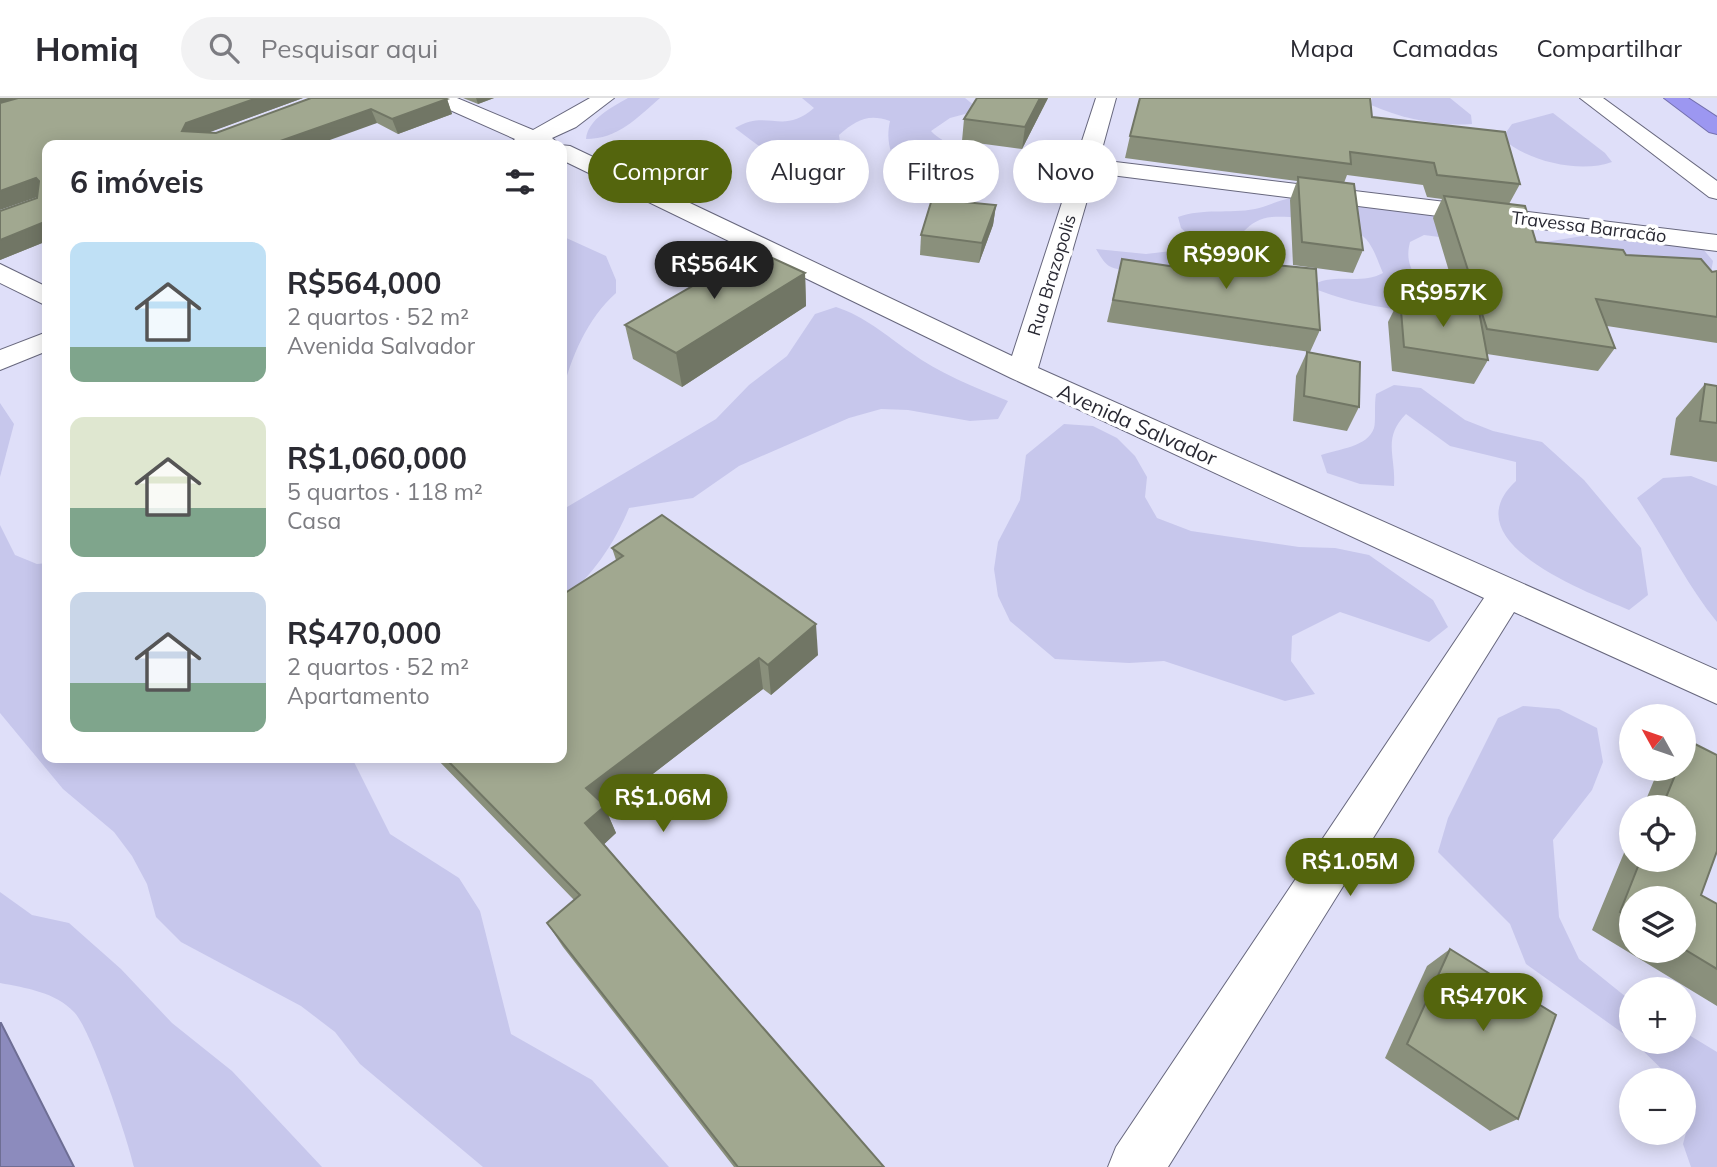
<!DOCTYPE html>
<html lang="pt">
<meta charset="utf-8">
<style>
:root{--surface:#fff;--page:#f2f2f3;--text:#2b2b33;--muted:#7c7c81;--line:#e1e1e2;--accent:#54650d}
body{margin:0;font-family:Mulish,sans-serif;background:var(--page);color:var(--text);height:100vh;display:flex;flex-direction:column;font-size:26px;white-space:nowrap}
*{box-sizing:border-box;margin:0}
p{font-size:23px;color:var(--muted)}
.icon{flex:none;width:38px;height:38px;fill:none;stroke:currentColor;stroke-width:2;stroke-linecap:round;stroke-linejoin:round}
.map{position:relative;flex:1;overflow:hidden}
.sheet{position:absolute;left:42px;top:42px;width:525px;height:623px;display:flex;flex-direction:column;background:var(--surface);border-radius:14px;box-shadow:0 4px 18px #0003}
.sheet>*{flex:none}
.top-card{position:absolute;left:588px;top:42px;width:665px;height:63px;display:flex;gap:14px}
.needle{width:46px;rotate:310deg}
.buttons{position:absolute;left:1619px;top:606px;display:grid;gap:14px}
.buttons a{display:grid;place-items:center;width:77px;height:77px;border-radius:50%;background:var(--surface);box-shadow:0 4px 18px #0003;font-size:35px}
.price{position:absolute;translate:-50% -60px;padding:0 16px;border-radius:24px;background:var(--accent);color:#fff;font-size:23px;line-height:46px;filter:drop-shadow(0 2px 4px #0008)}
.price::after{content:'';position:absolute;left:50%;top:42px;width:21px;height:16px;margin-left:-10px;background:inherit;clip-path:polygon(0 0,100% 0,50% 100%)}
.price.current{background:#222;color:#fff}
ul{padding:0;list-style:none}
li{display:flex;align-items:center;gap:21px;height:175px;padding:0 28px}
li span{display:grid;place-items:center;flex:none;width:196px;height:140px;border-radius:14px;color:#555}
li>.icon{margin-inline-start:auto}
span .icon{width:84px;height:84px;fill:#fffc;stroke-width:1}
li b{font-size:30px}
h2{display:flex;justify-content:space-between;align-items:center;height:84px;padding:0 28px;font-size:30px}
.chip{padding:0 24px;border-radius:32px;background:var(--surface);box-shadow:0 4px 18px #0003;font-size:24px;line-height:63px}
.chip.current{background:var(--accent);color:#fff}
header{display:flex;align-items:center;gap:42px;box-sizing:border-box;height:98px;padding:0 35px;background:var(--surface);border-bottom:2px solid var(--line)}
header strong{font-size:33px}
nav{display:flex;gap:38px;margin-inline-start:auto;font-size:24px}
.search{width:490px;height:63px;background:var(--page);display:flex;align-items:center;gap:18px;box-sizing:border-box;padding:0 24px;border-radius:38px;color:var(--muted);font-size:26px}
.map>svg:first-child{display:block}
.green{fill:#c7c7ec}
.water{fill:#8c8bbd;stroke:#6e6e94;stroke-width:2}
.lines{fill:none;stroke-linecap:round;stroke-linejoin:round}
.minor-casing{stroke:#67677d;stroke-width:2}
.highway-casing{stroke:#7470ae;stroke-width:2}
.minor{fill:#fff;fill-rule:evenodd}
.highway{fill:#9c97f1;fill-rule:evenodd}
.wall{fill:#8a907c;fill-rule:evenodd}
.shaded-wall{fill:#717665}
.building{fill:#a1a890;stroke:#717665;stroke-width:2}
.labels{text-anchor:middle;stroke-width:7;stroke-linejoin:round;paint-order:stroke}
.far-street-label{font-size:18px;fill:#292933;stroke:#fff}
.street-label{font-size:21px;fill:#292933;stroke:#fff}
</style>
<header>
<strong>Homiq</strong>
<div class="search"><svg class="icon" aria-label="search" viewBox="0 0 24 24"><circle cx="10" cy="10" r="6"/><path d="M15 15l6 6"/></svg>Pesquisar aqui</div>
<nav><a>Mapa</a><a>Camadas</a><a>Compartilhar</a></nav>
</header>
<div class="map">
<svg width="1717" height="1069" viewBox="0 0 1717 1069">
<rect width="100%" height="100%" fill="#dfdff9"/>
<g class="green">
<path d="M628,0H660C637,20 618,41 586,41C588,21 612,9 628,0Z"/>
<path d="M802,0H965L980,12L950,20L931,33C941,44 954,45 961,58L902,71C889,57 886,41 890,23C868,15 856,22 839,37L840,45L850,53L857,73L844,81C797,75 771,58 735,30C768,10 782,38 814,10Z"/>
<path d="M1372,0H1450L1471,17L1472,26C1440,29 1400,20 1371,7Z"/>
<path d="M1553,15L1605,55L1612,64C1580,76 1526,63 1502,40L1512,26Z"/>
<path d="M1291,100L1380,104L1545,144L1583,138L1678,145L1703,151L1713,163L1711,174L1424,137L1410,144C1398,189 1453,200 1482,217C1422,216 1366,212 1310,189C1333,173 1359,188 1383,175C1378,164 1374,150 1366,141C1353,125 1292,117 1272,119C1260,120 1252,125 1244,133L1243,145L1256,171C1223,175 1138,182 1109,168C1104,165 1099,156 1096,151L1146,156L1188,151L1192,140L1181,130L1178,119C1203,110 1229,116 1255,111C1267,109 1278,102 1291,100Z"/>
<path d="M562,138L606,158L616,182V195C587,221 571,259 562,296Z"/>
<path d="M836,209C866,219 884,236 910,254C938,275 975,289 1008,303L998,321L970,323L908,312L881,311L849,320L739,368L693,400L629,410C615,445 591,480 562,502V412L716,321L749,287L787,258L815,216Z"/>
<path d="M1394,287L1421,290L1465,322L1493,333L1542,344L1584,382L1641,450L1648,497L1629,512C1588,494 1450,444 1516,383V364L1450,348L1406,316C1382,340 1396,358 1394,388L1360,386L1327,375L1321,357C1338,351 1368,349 1374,330C1376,323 1374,307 1376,296Z"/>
<polygon points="0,305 14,326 0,379"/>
<polygon points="1064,326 1093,328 1117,340 1135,358 1147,379 1145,399 1157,420 1191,433 1299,449 1335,450 1369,457 1433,502 1448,529 1429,544 1340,514 1292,538 1291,563 1315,596 1285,603 1164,563 1129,565 1055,561 1010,523 998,498 994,471 998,444 1020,402 1026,357"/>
<path d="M1691,378L1717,388V524C1686,486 1665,441 1637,400L1663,380Z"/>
<polygon points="0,427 15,457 37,466 47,465 47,660 352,660 390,736 459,780 480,813 511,936 592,982 669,1069 483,1069 360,966 335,934 301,908 181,844 156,819 147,786 132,758 114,734 63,691 0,615"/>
<polygon points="1523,608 1559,611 1597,630 1603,664 1592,692 1553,742 1559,819 1579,861 1631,903 1631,941 1526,866 1510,826 1438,754 1448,720 1498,620"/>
<path d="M0,794L32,817L69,825L121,871L172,925L232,973L322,1069H134C128,1042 91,931 74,914C55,894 26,890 0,885Z"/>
<polygon points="1684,934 1717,954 1717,1069 1691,1069 1683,1046 1694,1004 1684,993 1684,982 1673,982 1633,943 1684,943"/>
</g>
<polygon class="water" points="0,925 1,925 74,1069 0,1069"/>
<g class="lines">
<g class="minor-casing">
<g id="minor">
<polygon points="429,0 457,0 533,32 590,0 614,0 576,29 552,40 560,47 570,48 1012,258 1096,0 1116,0 1099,62 1717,137 1717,153 1095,75 1038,270 1717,572 1717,606 1514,514 1168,1069 1108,1069 1116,1049 1484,500 1011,280 562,62 562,47 509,47 515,41 432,4"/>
<polygon points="1580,0 1603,0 1717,83 1717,101 1709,99"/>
<polygon points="0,166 47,189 47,208 0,185"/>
<polygon points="47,234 47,253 0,272 0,252"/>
</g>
</g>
<g class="highway-casing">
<polygon id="highway" points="1664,0 1688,0 1717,19 1717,36 1709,34"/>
</g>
<use href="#minor" class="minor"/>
<use href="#highway" class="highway"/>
</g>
<g class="wall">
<polygon points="18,0 303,0 209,34 216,35 311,0 447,1 452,16 398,36 377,25 47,47 47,143 0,162 0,113 37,100"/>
<polygon points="463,0 494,0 478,6"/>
<polygon points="1048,0 1022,51 962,43 964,21"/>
<polygon points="1372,19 1520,86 1509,106 1536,144 1626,157 1712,174 1717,173 1717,245 1607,228 1615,250 1598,273 1487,256 1488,262 1474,286 1392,273 1388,224 1400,200 1460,210 1433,120 1442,101 1427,99 1423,87 1347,77 1344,85 1363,152 1353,175 1293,167 1290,102 1297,83 1125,60 1130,38"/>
<polygon points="996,107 993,127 979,165 920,157 921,137"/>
<polygon points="1122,161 1212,175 1216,161 1320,232 1310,254 1107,224"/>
<polygon points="805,175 806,208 682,289 633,261 625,227"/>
<polygon points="1307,254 1359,309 1347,333 1293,323 1296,278"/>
<polygon points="1705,286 1717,288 1717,364 1670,357 1676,320"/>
<polygon points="612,450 818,557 771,597 763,591 606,712 616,735 604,746 884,1069 734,1069 563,849 547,825 574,802 436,660 562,660 616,462"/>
<path d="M1689,643L1701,797L1717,806V908L1592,832L1631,738V761H1684V709H1643L1659,670H1684V647ZM1631,800H1684V852H1631Z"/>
<polygon points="1450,851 1518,1021 1490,1033 1385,960 1427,868"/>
</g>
<g class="shaded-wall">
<polygon points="0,0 16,0 0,6"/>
<polygon points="257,0 303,0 194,40 182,33 186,25"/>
<polygon points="476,0 494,0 478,6"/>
<polygon points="1040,0 1048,0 1022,51 1025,29"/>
<polygon points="447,1 452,16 398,36 392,21"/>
<polygon points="371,11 377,25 316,47 269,47"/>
<polygon points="36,80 46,96 0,112 0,93"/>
<polygon points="996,107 993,127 979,165 982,145"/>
<polygon points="47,123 47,143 0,162 0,142"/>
<polygon points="805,175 806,208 682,289 676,255"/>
<polygon points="816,526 818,557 771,597 768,567"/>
<polygon points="759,560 763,591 606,712 616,735 598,752 585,725 586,690"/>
</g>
<g class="building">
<polygon points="18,0 257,0 186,25 182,33 216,35 311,0 444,0 447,1 392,21 371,11 269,47 47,47 47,123 0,142 0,113 37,100 39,83 36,80 0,93 0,5"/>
<polygon points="977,0 1040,0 1025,29 964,21"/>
<polygon points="1140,0 1370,0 1372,19 1505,34 1520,86 1437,77 1434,65 1350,54 1351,66 1130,38"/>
<polygon points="1298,79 1354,86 1363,152 1302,144"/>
<polygon points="1444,98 1525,108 1536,144 1623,152 1626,157 1701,161 1712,174 1717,173 1717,219 1596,201 1615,250 1487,231"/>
<polygon points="932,101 996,107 982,145 921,137"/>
<polygon points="755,152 805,175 676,255 625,227"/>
<polygon points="1122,161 1217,175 1216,161 1316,171 1320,232 1113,202"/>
<polygon points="1400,200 1479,213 1488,262 1404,249"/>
<polygon points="1307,254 1360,264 1359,309 1304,298"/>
<polygon points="1705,286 1717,288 1717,325 1700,323"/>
<polygon points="662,417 816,526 768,567 759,560 586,690 605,708 585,725 884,1069 738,1069 547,825 580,797 445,660 562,660 562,497 623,458 612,450"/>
<polygon points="1689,643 1717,657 1717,753 1701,797 1717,806 1717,871 1684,851 1684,800 1631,800 1631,820 1620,814 1641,761 1684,761 1684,709 1662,709 1678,670 1684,670 1684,656"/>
<polygon points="1450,851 1556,917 1518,1021 1407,946"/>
</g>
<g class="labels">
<g class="far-street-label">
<text transform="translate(1589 129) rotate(7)" y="6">Travessa Barracão</text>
<text transform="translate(1052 177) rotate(-73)" y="6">Rua Brazopolis</text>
</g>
<g class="street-label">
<text transform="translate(1137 327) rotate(24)" y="7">Avenida Salvador</text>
</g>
</g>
</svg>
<div class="buttons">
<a><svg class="needle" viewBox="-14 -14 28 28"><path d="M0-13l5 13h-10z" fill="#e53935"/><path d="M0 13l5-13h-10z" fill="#7c7c81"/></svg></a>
<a><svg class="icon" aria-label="locate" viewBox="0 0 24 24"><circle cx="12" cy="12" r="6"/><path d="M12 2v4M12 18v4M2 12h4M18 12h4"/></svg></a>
<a><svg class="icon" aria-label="layers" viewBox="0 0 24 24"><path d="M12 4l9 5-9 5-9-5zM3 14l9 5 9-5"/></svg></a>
<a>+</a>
<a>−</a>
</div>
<b class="price" style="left:1226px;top:193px">R$990K</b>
<b class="price current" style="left:714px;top:203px">R$564K</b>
<b class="price" style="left:1443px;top:231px">R$957K</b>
<b class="price" style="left:663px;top:736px">R$1.06M</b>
<b class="price" style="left:1350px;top:800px">R$1.05M</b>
<b class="price" style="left:1483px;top:935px">R$470K</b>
<div class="top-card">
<a class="chip current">Comprar</a>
<a class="chip">Alugar</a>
<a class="chip">Filtros</a>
<a class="chip">Novo</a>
</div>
<section class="sheet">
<h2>6 imóveis<svg class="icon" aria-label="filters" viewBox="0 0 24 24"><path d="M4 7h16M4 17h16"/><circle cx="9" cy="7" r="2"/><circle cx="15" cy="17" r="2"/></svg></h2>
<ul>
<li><span style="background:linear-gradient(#bfe0f5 75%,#7fa58c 0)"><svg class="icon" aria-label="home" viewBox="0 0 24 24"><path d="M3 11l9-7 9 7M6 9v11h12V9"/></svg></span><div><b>R$564,000</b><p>2 quartos · 52 m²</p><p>Avenida Salvador</p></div></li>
<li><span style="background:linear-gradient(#dfe7d0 65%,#7fa58c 0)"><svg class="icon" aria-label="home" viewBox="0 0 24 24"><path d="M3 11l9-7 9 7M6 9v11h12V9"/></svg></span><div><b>R$1,060,000</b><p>5 quartos · 118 m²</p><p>Casa</p></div></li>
<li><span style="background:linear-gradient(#c9d6e8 65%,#7fa58c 0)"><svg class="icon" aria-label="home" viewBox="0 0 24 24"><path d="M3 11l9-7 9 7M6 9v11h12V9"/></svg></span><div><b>R$470,000</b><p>2 quartos · 52 m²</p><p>Apartamento</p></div></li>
</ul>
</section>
</div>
